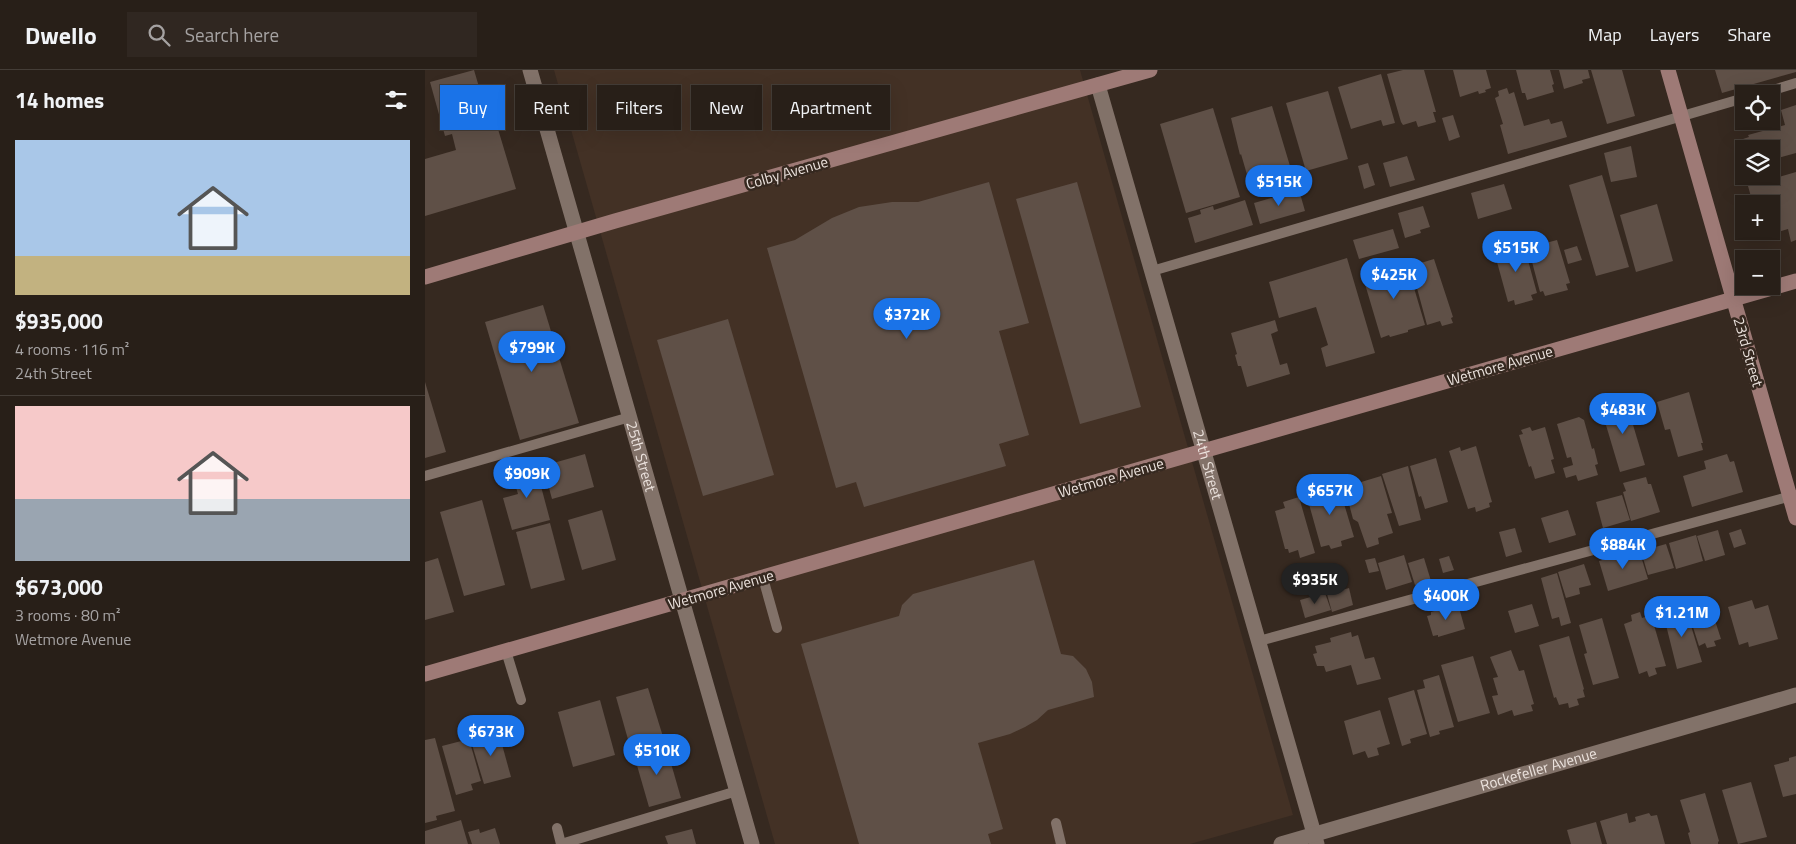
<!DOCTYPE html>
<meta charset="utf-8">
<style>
:root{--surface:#281f18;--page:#302721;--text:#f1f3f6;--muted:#a5a2a2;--line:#443d37;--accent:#1a73e8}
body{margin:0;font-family:"Titillium Web",sans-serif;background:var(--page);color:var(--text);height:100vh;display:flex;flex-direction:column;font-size:19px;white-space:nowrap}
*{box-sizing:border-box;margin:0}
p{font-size:16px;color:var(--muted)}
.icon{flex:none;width:28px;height:28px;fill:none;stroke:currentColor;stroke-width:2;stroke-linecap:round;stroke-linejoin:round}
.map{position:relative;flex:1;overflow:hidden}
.panel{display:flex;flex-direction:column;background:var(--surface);width:425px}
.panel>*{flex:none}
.hud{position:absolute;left:15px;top:15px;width:475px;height:45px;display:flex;gap:10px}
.fabs{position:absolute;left:1310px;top:15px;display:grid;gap:10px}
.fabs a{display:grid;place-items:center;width:45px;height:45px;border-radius:0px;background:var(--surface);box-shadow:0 5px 20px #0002,0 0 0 1px var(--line);font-size:25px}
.price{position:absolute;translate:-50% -42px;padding:0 11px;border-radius:18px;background:var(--accent);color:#fff;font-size:16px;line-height:32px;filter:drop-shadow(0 1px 2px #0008)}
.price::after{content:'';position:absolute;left:50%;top:30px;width:15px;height:11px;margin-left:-8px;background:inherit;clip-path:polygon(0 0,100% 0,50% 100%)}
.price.current{background:#222;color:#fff}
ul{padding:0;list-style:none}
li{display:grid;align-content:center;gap:10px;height:265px;padding:0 15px}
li+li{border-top:1px solid var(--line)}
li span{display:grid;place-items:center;height:155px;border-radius:0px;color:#555}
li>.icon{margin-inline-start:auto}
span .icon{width:90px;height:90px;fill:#fffc;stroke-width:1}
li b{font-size:21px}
h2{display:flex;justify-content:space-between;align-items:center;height:60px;padding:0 15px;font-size:21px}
.pill{padding:0 18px;border-radius:0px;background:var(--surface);box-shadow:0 5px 20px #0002,0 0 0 1px var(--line);font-size:18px;line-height:45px}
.pill.current{background:var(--accent);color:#fff}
header{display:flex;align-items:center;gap:30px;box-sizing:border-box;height:70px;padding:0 25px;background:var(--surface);border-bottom:1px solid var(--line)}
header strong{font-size:24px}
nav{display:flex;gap:28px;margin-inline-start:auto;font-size:18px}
.search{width:350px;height:45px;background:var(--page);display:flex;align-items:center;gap:12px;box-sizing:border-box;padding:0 18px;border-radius:0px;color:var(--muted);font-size:19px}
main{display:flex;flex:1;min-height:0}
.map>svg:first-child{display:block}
.built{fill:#433125}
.building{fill:#5f5047}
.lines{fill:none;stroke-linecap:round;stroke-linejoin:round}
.lane{stroke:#827269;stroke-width:10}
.street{stroke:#827269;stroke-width:15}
.secondary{stroke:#9e7a76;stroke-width:15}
.labels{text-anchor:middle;stroke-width:5;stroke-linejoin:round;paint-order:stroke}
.street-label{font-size:15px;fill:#ebe2dd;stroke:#362920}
</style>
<header>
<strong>Dwello</strong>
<div class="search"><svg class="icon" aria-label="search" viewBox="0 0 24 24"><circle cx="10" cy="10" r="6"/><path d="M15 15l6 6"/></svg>Search here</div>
<nav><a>Map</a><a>Layers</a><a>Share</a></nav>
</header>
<main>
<section class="panel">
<h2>14 homes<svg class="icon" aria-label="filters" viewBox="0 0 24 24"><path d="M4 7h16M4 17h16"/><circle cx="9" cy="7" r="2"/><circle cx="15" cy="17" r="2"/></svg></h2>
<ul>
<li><span style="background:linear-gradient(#a9c7e8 75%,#c2b280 0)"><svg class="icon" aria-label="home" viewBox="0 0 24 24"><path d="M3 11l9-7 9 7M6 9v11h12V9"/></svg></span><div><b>$935,000</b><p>4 rooms · 116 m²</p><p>24th Street</p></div></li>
<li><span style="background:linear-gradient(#f6c9c9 60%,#9aa5b1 0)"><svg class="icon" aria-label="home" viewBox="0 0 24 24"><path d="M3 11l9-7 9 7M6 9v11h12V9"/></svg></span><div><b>$673,000</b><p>3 rooms · 80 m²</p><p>Wetmore Avenue</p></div></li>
</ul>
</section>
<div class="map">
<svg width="1371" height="774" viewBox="0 0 1371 774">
<rect width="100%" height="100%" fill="#362920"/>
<polygon class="built" points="129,0 655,0 868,745 765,774 350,774"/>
<g class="building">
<polygon points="49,0 67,61 73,59 91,119 0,146 0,89 31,80 27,64 20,66 5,12"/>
<polygon points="978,0 999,0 1011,42 1008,42 1011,52 993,57 991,51 978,55 976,52 962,4"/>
<polygon points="1028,0 1061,0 1066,18 1060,20 1061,22 1054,24 1053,21 1035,27"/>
<polygon points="1091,0 1125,0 1129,14 1127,15 1129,22 1102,30 1100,23 1097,23"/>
<polygon points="1134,0 1163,0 1165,8 1157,10 1158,13 1139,19"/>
<polygon points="1166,0 1197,0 1210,46 1182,54"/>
<polygon points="1290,0 1371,0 1371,2 1297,23"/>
<polygon points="956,4 970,53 958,56 956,50 926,59 913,17"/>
<polygon points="1082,18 1084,24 1089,22 1099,56 1124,49 1126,54 1137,51 1142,67 1083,84 1075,55 1078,54 1070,28 1074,26 1073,21"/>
<polygon points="903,21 923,89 881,101 861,33"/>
<polygon points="1371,35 1371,83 1346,90 1346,79 1321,79 1318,69 1324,67 1323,65 1360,55 1356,40"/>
<polygon points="847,36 865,96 860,97 863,106 831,115 828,106 823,108 816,84 815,85 806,48"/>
<polygon points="788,38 815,127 761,143 735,54"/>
<polygon points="1028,45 1035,67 1024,71 1017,48"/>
<polygon points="1206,76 1212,107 1186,112 1179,83"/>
<polygon points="982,86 990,110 965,117 958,93"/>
<polygon points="943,93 950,115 939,119 933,96"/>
<polygon points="1371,102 1371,170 1366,172 1363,159 1337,167 1335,161 1346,161 1346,134 1328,134 1323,116"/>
<polygon points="1177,105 1204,197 1171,206 1144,115"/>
<polygon points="564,112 604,253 574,261 604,365 574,374 581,396 439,437 431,412 411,418 342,178 370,170 407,148 434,137 467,132 493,132"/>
<polygon points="652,112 716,337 655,354 591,129"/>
<polygon points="1079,114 1087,139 1053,149 1046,123"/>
<polygon points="874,120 880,141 835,154 829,133"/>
<polygon points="820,130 828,155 770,173 763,148 776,144 775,140 788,136 789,140"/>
<polygon points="1232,134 1248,191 1211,202 1195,145"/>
<polygon points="998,136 1005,157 995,160 996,163 980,168 973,143"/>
<polygon points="968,159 974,178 934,189 928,170"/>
<polygon points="1115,169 1117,174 1132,170 1145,213 1141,214 1143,220 1120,226 1118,221 1115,222 1102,173"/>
<polygon points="1090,171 1092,177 1096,176 1099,184 1101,183 1112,223 1106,225 1108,230 1090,235 1089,230 1083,232 1072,192 1071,184 1074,183 1072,176"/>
<polygon points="1152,176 1157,190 1143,194 1139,180"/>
<polygon points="922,188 950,283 901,297 896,278 903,275 891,237 854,248 844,212"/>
<polygon points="1009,189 1028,247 1026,248 1028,253 1017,256 1015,251 1002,255 986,196"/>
<polygon points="981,191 1000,255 983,260 983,262 965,267 964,265 956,268 937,204"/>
<polygon points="118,235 154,353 95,370 60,252"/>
<polygon points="303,249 349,405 278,426 232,270"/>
<polygon points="850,250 853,261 846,264 855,295 862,293 865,304 822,317 816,296 813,296 810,285 812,284 806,263"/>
<polygon points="0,312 21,382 0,388"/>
<polygon points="1264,322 1278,373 1276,373 1278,380 1253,387 1245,359 1240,360 1232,332"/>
<polygon points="1200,328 1220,395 1195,402 1175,335"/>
<polygon points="1154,347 1159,350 1167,379 1169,378 1173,394 1170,395 1173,405 1153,411 1151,405 1141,408 1138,398 1148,395 1146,387 1142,388 1132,354"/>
<polygon points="1105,357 1107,361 1120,357 1129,389 1126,390 1130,403 1110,409 1106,396 1104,397 1094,365 1098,364 1096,360"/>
<polygon points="1051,376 1067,432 1064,433 1065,437 1051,442 1050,437 1043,439 1024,381 1035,377 1036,381"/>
<polygon points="160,384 169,417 127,429 118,396"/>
<polygon points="1302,384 1305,392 1309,391 1318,422 1267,437 1258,406 1281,399 1279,391"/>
<polygon points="1011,388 1023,432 1000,439 996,426 994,427 985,396"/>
<polygon points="110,394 125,450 87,460 78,428 93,424 86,400"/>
<polygon points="983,396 996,450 974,456 957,404"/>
<polygon points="956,406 967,443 962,444 968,463 953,468 954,474 942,478 933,452 928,449 924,434 928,433 923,416"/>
<polygon points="1221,407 1223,414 1226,414 1235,442 1206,451 1198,422 1201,421 1198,413"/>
<polygon points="906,412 908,419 914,417 929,467 916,471 917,476 906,479 904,475 896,477 882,427 890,424 888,417"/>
<polygon points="1197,425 1205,450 1178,458 1171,432"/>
<polygon points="874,427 890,483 875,488 873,480 864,483 863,479 860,479 850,441 860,438 858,432"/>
<polygon points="57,430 80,515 39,526 15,442"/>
<polygon points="177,440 191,490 157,500 143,450"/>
<polygon points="1143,440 1151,465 1124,473 1116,448"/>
<polygon points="125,453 140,510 106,519 91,462"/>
<polygon points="1090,458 1097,482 1081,487 1074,462"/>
<polygon points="1316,459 1321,474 1309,478 1304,463"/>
<polygon points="1293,460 1300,485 1280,491 1272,466"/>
<polygon points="1271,465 1278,491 1251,499 1244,473"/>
<polygon points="1241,474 1249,498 1223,505 1216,481"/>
<polygon points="1214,480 1223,509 1183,521 1174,491"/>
<polygon points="979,485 987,512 961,520 953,493"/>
<polygon points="1024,486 1029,500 1018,503 1014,489"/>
<polygon points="13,488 29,542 0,550 0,492"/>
<polygon points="950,488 954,501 944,503 940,490"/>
<polygon points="999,488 1006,511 990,515 983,493"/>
<polygon points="609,490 636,584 648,586 661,599 667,612 669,627 623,640 612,650 600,657 585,664 553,673 578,759 563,764 566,774 434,774 376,574 474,546 477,535 488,524"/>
<polygon points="1159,494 1166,515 1154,518 1155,524 1141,528 1133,502"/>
<polygon points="1132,503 1146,553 1136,556 1134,547 1127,549 1116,508"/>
<polygon points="924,518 928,535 907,542 902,524"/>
<polygon points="900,523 906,540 880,548 875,530"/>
<polygon points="1282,526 1296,569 1289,571 1291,576 1282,578 1280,573 1274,576 1260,532"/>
<polygon points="1327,530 1330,539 1343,535 1353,569 1324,577 1323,572 1314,575 1303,537"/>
<polygon points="1033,534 1040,559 1013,567 1013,565 1008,566 1002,546 1006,545 1006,542"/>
<polygon points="1107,534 1114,556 1090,563 1083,541"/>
<polygon points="1260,536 1277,592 1252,599 1238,543"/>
<polygon points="1215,542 1217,548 1226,545 1241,596 1230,598 1232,604 1224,607 1222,601 1214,604 1199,554 1207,551 1206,545"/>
<polygon points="1177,548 1194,608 1168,615 1159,584 1162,583 1154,555"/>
<polygon points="926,562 927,567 933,565 940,589 949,587 956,609 932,615 926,595 901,602 899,596 892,596 888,584 892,583 890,576 906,572 905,568"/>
<polygon points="1144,566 1159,619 1158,620 1160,627 1152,629 1154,635 1144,638 1143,633 1134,635 1131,627 1129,628 1114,575"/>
<polygon points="1086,580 1094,601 1099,600 1109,634 1106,635 1108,641 1089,646 1087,640 1073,645 1067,626 1073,625 1068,608 1073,607 1065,587"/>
<polygon points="1048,586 1065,643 1033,652 1016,595"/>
<polygon points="1014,605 1029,657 1014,661 1015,664 1005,667 992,620 1000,618 998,610"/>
<polygon points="223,618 239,670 206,680 191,627"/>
<polygon points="989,620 1002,664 985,669 986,673 977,676 963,628"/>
<polygon points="175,630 190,685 148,697 133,642"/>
<polygon points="955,640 965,674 952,678 954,685 943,688 940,681 928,685 919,651"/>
<polygon points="73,660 86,707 59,714 45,668"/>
<polygon points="10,668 30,741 11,746 12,750 0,753 0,670"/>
<polygon points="44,669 56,711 46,714 48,720 31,725 17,676"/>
<polygon points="241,676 256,728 224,737 209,685"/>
<polygon points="1371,686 1371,724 1358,727 1349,695 1364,691 1364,688"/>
<polygon points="1326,712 1342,767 1313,774 1297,720"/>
<polygon points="1280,723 1294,771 1293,772 1293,774 1266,774 1263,763 1265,762 1255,730"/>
<polygon points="1202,743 1204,753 1211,751 1210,747 1224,743 1226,746 1232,745 1240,774 1211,774 1208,763 1211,774 1182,774 1175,751"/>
<polygon points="36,750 43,774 0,774 0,761"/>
<polygon points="1171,752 1177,774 1146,774 1142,760"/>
<polygon points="70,758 75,774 47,774 43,762 54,759 55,763"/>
<polygon points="267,759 271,774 243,774 240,766"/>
</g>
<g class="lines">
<g class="lane">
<polyline points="1335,24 1371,13"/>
<polyline points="727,201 1319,28"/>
<polyline points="0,406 205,347"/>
<polyline points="338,508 352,558"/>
<polyline points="834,571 1370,425"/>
<polyline points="81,581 96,630"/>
<polyline points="631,753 636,774"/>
<polyline points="132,758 136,774"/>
<polyline points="136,774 312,721"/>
</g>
<g class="street">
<path id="s1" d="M105,0L327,774"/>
<path id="s2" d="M673,15L892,774"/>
<path id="s3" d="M856,774L1371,625"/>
</g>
<g class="secondary">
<polyline points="1243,0 1371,448"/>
<polyline points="0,207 190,151 725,0"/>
<polyline points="0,604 1371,211"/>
</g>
</g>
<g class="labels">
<g class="street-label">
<text transform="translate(362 103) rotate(-16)" y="5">Colby Avenue</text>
<text transform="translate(1323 282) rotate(74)" y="5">23rd Street</text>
<text transform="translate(1075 296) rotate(-16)" y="5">Wetmore Avenue</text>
<text dy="5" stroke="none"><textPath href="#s1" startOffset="402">25th Street</textPath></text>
<text dy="5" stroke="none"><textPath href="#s2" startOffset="395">24th Street</textPath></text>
<text transform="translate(686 408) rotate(-16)" y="5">Wetmore Avenue</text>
<text transform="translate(296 520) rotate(-16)" y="5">Wetmore Avenue</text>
<text dy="5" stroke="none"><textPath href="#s3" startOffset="268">Rockefeller Avenue</textPath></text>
</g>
</g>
</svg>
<div class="fabs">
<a><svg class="icon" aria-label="locate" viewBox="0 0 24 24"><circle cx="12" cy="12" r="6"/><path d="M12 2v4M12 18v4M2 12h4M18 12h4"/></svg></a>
<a><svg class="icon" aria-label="layers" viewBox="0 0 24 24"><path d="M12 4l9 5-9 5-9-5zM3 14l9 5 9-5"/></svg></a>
<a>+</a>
<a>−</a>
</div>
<b class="price" style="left:854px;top:137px">$515K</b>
<b class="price" style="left:1091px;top:203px">$515K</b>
<b class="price" style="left:969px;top:230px">$425K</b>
<b class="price" style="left:482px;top:270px">$372K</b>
<b class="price" style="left:107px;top:303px">$799K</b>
<b class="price" style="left:1198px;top:365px">$483K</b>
<b class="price" style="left:102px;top:429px">$909K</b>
<b class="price" style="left:905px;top:446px">$657K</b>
<b class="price" style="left:1198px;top:500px">$884K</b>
<b class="price current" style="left:890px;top:535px">$935K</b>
<b class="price" style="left:1021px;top:551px">$400K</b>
<b class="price" style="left:1257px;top:568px">$1.21M</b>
<b class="price" style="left:66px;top:687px">$673K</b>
<b class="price" style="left:232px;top:706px">$510K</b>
<div class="hud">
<a class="pill current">Buy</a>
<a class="pill">Rent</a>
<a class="pill">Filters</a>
<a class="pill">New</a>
<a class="pill">Apartment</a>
</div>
</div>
</main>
